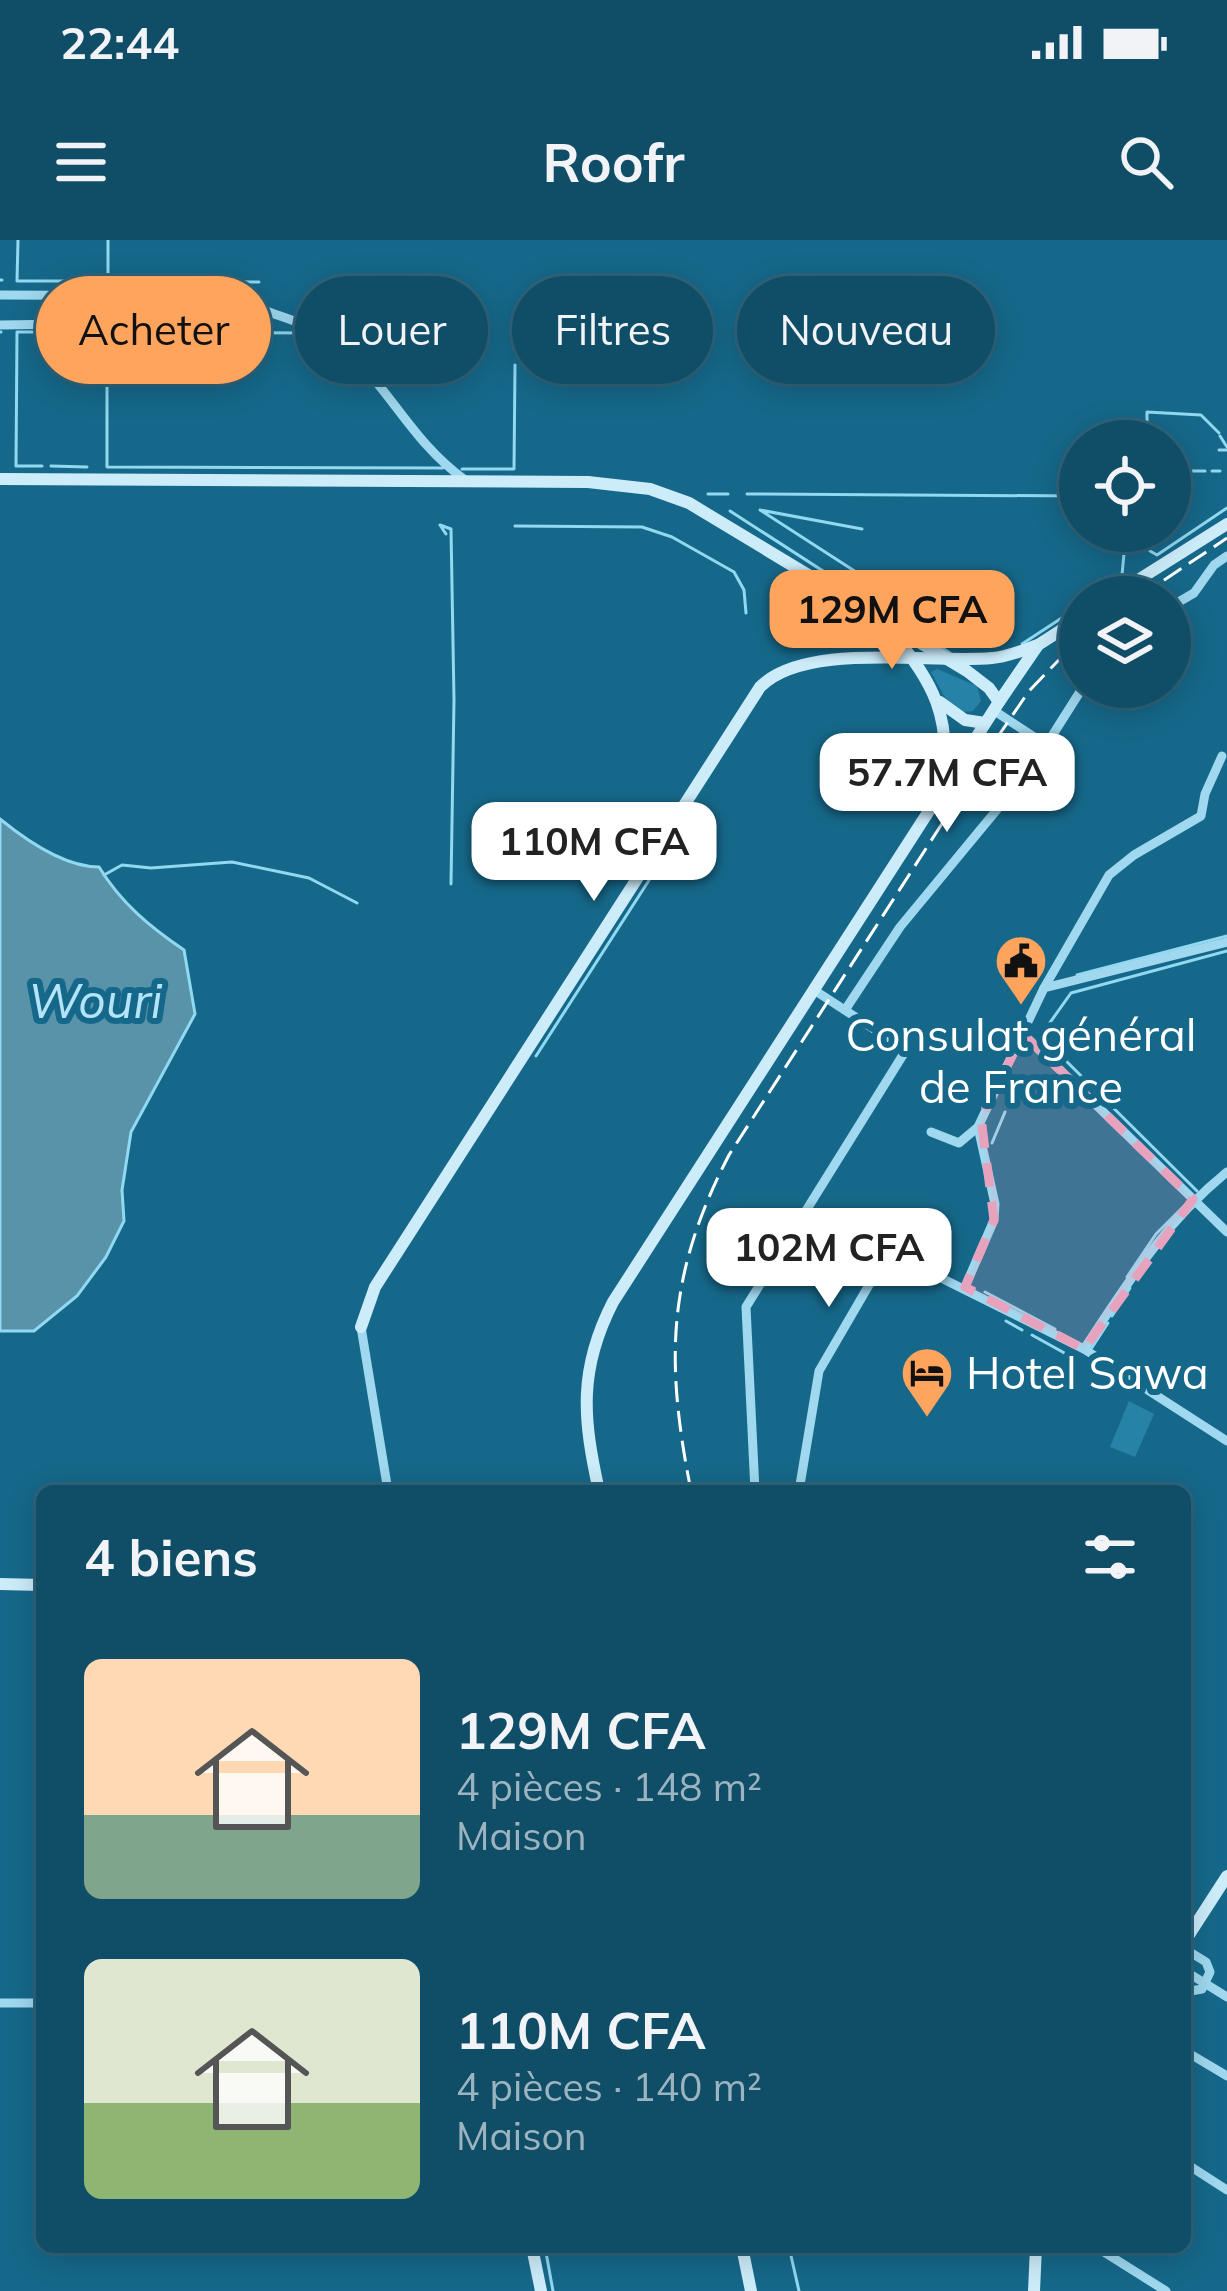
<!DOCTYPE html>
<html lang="fr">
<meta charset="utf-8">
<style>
:root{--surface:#104e68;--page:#1e5871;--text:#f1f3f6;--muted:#9cb4c0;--line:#30657c;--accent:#ffa45c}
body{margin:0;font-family:Mulish,sans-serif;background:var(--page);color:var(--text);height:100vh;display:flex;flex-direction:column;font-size:45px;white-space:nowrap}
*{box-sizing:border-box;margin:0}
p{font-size:39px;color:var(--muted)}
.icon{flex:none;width:66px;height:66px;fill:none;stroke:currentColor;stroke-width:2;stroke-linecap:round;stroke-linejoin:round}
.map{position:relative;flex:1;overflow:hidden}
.details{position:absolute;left:36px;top:1245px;width:1155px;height:768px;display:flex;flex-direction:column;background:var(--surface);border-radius:18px;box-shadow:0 6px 30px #0003,0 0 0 3px var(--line)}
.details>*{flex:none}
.top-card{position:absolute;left:36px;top:36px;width:1155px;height:108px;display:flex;gap:24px}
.buttons{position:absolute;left:1059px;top:180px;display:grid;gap:24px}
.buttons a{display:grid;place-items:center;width:132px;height:132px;border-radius:50%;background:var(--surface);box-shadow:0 6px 30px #0003,0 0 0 3px var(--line);font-size:60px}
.price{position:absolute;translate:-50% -102px;padding:0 27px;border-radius:24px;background:#fff;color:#222;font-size:39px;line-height:78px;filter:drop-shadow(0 3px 6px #0008)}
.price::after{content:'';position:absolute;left:50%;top:72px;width:36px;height:27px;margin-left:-18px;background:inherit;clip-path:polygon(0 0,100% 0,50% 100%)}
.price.current{background:var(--accent);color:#111}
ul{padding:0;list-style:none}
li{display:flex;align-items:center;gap:36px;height:300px;padding:0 48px}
li span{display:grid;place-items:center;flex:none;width:336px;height:240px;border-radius:18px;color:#555}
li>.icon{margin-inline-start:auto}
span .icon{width:144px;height:144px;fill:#fffc;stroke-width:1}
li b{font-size:51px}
h2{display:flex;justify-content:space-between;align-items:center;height:144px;padding:0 48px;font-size:51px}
.pill{padding:0 42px;border-radius:54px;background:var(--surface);box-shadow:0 6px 30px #0003,0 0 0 3px var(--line);font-size:42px;line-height:108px}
.pill.current{background:var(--accent);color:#111}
.status{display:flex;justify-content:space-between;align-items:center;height:84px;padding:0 60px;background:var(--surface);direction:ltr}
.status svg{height:33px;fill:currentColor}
header{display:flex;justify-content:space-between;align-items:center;height:156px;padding:0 48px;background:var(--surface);font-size:54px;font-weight:700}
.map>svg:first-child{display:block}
.green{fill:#2682a7}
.water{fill:#5893aa;stroke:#91d8f1;stroke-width:3}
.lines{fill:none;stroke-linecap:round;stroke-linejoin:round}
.stream{stroke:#91d8f1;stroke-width:3}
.street{stroke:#9fd8ef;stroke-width:9}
.secondary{stroke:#ccecfa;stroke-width:12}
.rail{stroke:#fff;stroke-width:3;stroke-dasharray:21 9;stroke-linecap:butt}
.marked{fill:#e7a3bd;fill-opacity:0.2;stroke:#e7a3bd;stroke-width:9;stroke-dasharray:24 15;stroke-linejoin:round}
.labels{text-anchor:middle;stroke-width:12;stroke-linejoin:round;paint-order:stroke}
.poi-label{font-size:45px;fill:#fff;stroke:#16688a}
.water-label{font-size:48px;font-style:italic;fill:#b3e4f7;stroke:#16688a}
</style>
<div class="status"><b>22:44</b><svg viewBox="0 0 49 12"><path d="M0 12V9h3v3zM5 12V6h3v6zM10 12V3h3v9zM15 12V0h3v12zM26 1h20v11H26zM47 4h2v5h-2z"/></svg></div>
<header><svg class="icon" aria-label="menu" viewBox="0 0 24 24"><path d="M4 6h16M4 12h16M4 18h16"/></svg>Roofr<svg class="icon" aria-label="search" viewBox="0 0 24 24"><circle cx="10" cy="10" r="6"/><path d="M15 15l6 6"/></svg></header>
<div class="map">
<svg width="1227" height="2051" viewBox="0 0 1227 2051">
<rect width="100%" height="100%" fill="#16688a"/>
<g class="green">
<polygon points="937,429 977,446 981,461 973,471 960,472 948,463 931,432"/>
<polygon points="1129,1161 1154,1174 1135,1217 1110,1207"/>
</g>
<path class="water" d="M0,579C27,601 64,627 99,627C121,663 150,687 184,710L195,774L131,892L122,950L124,981L106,1017L77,1056L34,1091H0Z"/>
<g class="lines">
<g class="stream">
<polyline points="18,0 17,41 86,41"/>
<polyline points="108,0 108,41 259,42"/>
<polyline points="0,40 2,40"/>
<polyline points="0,92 1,92"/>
<polyline points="311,93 107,92 107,227 443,228"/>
<polyline points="340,94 365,94"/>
<polyline points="1220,196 1227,207"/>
<polyline points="1147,201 1147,172 1201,175 1219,193"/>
<polyline points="1219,210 1227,210"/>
<polyline points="42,226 16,226 17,92 81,92"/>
<polyline points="51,226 87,227"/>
<polyline points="462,229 514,229 515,125"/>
<polyline points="1170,231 1205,231"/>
<polyline points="1212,231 1220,231"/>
<polyline points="708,254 728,254"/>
<polyline points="747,254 1080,256"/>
<polyline points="730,271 950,413"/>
<polyline points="515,286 642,287 672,297 734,332 744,350 746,373"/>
<polyline points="862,289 760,270 870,341"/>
<polyline points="1146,291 1148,309"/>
<polyline points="446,294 440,285 451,289 454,460 451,644"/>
<polyline points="1150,311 1157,315 1227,268"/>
<polyline points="1093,357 1122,335 1126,292"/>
<polyline points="1022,404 1080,366"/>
<polyline points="104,635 122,625 151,628 232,622 309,638 357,663"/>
<polyline points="1077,735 1227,696"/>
<polyline points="1044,791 1071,753 1227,711"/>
<polyline points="1046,801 1197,951"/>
<polyline points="536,816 682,589"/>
<polyline points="992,903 1005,872"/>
<polyline points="1127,1037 1156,994 1186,964"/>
<polyline points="985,1052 1055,1089"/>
<polyline points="1112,1076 1130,1048"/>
<polyline points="1006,1081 1022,1090"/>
<polyline points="1032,1095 1068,1115"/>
<polyline points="1091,1109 1108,1083"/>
<polyline points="1094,1129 1110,1139"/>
<polyline points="545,2007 553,2051"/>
<polyline points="789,2007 799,2051"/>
</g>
<g class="street">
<path d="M0,55L215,56C235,58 250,66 269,72C293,81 316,87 337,103C388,142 408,199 465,240"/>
<polyline points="0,85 216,82 267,72"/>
<polyline points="1170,367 1194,353 1214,325 1227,316"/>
<polyline points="993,470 1045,504"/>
<polyline points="1044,748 1227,702"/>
<polyline points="845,770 900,687 1033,526 1083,447"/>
<polyline points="1023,794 1227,992"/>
<polyline points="931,892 959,903 978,887"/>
<polyline points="965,1047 994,980 995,964 978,887 1044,748 1109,635 1134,615 1201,576 1205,554 1222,516"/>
<polyline points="361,1087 388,1251"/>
<path d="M1084,1109C1127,1044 1165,982 1227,932"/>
<polyline points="755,1251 746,1067 906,810 814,750"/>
<polyline points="799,1251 819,1131 876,1033 892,1022 905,1020 1084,1109 1227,1201"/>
<polyline points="1185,1709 1206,1722 1210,1732 1202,1749 1185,1752"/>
<polyline points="1185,1731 1227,1757"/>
<polyline points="0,1763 42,1763"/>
<polyline points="1185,1811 1227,1836"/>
<polyline points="1185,1923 1227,1950"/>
<polyline points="1096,2007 1166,2051"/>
</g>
<g class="secondary">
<polyline points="0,239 588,242 650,249 689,263 967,431 989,448 999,462"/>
<polyline points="1111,357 1227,284"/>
<path d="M890,391C933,440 953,479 942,546"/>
<polyline points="940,462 965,480 985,483"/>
<path d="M361,1087L375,1047L760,447C805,401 930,424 992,418C1008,417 1023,410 1038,405"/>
<path d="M599,1251C583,1179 578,1130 613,1062L999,462L1038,405L1080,378"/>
<polyline points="0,1344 42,1345"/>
<polyline points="1185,1701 1227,1636"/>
<polyline points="532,2007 541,2051"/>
<polyline points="742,2007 751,2051"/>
<polyline points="1034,2051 1036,2007"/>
</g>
<g class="rail">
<polyline points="1139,357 1227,298"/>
<path d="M691,1251C665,1120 667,1035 729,915L999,495L1029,451L1080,398"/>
</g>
</g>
<path class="marked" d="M1023,794L1193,959L1084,1109L965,1047L994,980L981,878Z"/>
<defs>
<g id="civic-pin" transform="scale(2.7)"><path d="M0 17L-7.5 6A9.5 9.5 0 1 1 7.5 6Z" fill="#ffa45c" stroke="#16688a"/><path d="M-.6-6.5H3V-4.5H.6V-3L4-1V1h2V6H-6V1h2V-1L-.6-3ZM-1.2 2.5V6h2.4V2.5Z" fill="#111"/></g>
<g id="hotel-pin" transform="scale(2.7)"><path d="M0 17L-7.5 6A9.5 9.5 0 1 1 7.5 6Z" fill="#ffa45c" stroke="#16688a"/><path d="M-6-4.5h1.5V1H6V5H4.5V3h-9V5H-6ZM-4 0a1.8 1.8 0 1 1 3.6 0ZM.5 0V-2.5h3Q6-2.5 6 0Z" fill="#111"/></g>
</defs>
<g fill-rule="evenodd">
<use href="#civic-pin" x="1021" y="721"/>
<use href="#hotel-pin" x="927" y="1133"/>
</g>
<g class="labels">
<g class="poi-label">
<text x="1021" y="811">Consulat général<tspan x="1021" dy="52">de France</tspan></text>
<text x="966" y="1149" text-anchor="start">Hotel Sawa</text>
</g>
<g class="water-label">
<text x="95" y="778">Wouri</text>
</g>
</g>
</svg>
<div class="buttons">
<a><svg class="icon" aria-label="locate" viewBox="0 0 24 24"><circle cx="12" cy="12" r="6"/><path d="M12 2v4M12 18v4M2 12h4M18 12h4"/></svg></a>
<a><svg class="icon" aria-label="layers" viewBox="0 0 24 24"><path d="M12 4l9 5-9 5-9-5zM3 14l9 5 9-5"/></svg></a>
</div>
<b class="price current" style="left:892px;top:432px">129M CFA</b>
<b class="price" style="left:947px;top:595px">57.7M CFA</b>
<b class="price" style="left:594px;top:664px">110M CFA</b>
<b class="price" style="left:829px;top:1070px">102M CFA</b>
<div class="top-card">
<a class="pill current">Acheter</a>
<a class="pill">Louer</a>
<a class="pill">Filtres</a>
<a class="pill">Nouveau</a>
</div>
<section class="details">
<h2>4 biens<svg class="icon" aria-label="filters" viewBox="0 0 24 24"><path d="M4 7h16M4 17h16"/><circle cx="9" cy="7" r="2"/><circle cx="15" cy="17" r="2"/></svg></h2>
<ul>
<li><span style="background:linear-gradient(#ffd9b3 65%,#7fa58c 0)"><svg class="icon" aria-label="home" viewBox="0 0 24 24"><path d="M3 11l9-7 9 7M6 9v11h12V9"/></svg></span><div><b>129M CFA</b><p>4 pièces · 148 m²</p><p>Maison</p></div></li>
<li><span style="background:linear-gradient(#dfe7d0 60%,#8fb573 0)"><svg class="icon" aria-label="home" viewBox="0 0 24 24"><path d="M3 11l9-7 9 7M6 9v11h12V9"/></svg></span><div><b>110M CFA</b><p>4 pièces · 140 m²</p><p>Maison</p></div></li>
</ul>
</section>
</div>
